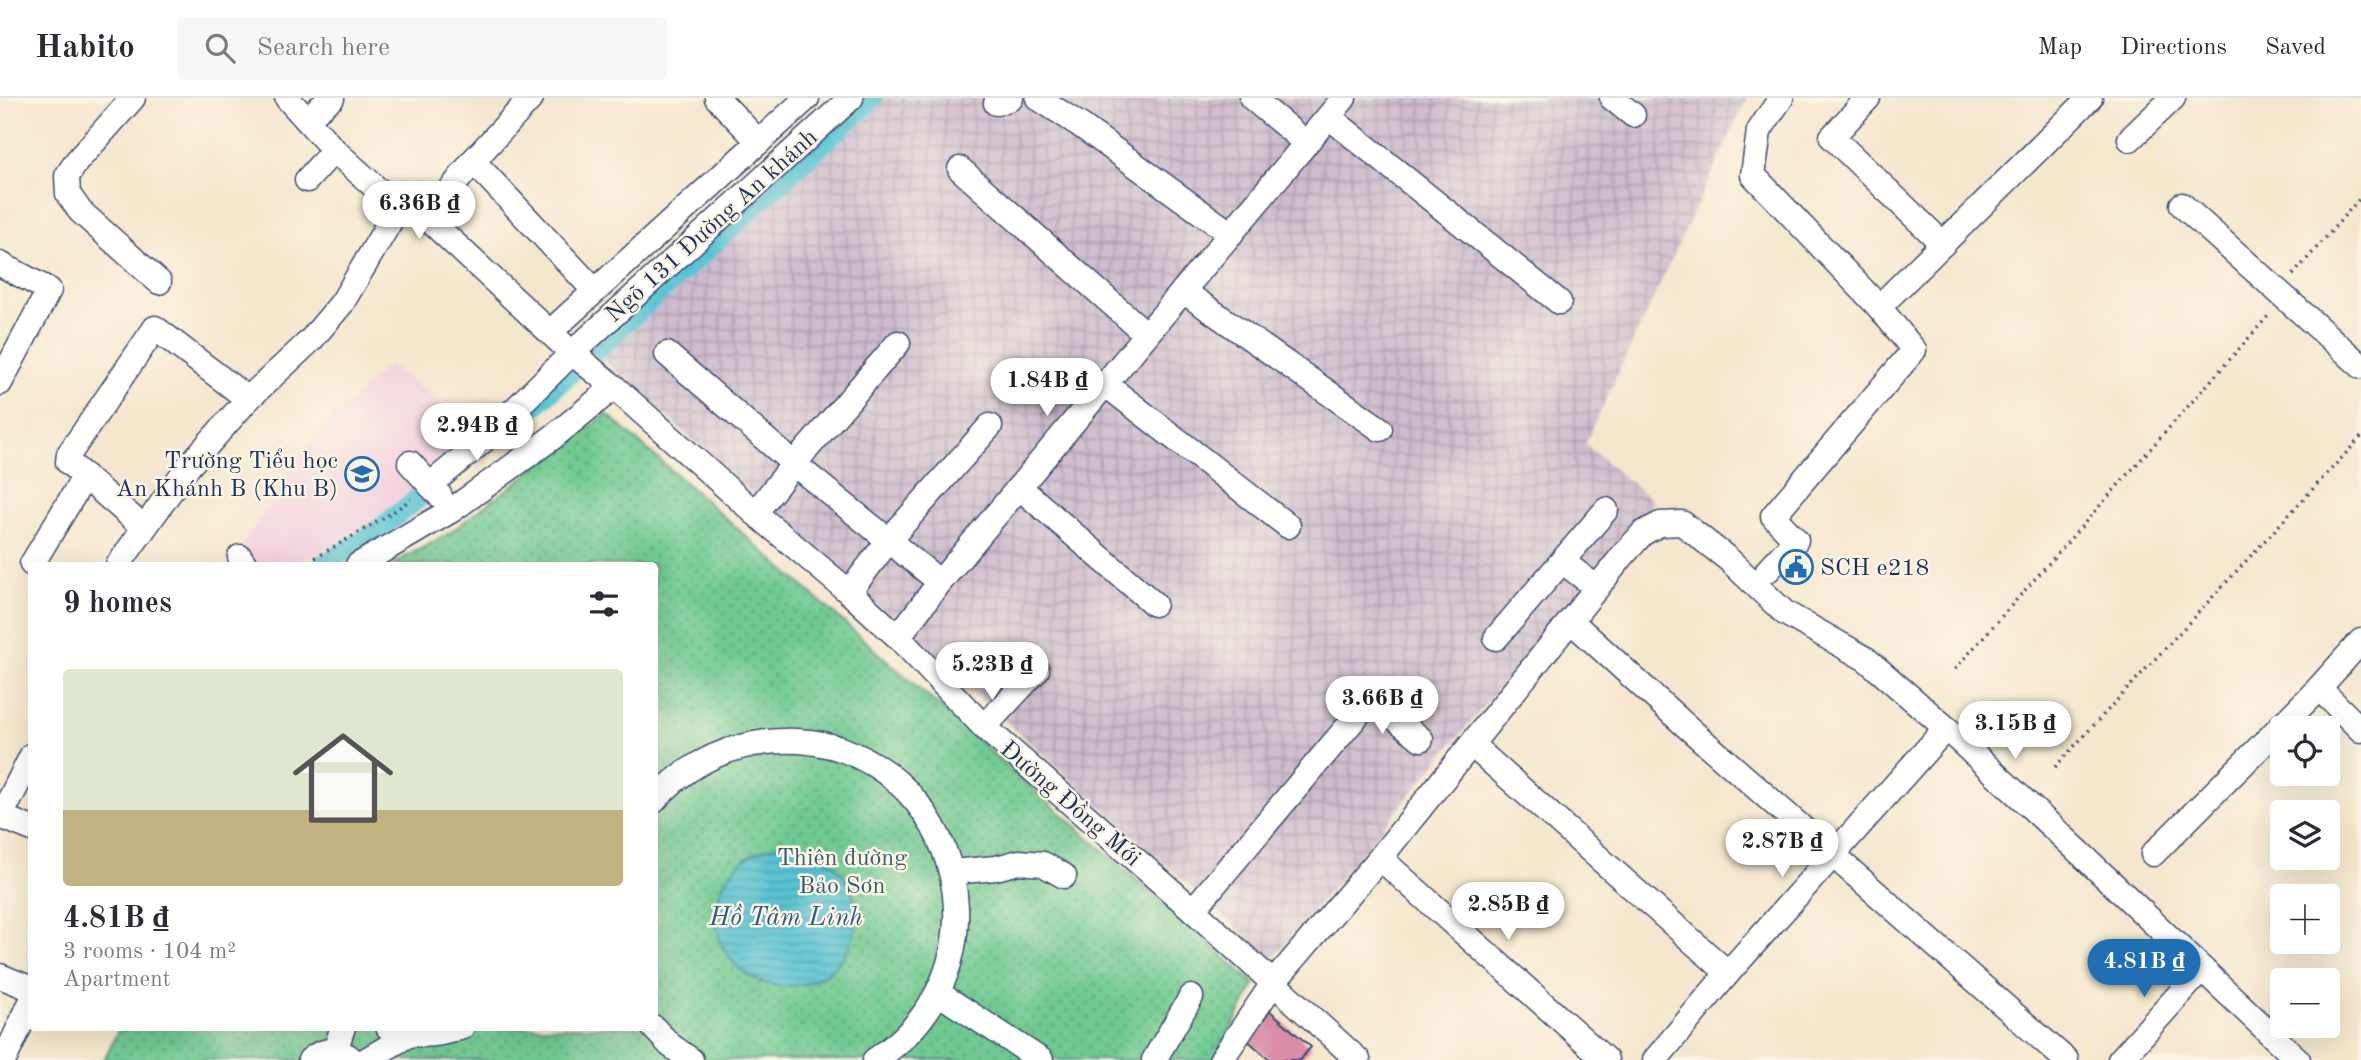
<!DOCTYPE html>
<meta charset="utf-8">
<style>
:root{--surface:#fff;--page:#f7f7f7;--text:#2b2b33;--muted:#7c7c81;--line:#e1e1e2;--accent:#1f6fb2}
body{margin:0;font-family:"Old Standard TT",serif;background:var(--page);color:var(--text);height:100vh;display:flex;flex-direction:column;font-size:26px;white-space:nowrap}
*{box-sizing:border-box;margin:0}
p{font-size:23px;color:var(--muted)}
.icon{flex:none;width:38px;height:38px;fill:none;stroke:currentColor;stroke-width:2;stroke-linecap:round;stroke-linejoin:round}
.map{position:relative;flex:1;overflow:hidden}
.sheet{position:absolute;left:28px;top:464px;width:630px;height:469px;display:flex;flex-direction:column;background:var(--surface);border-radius:7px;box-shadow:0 7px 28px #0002}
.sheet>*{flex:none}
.tools{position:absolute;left:2270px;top:618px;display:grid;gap:14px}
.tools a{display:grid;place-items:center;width:70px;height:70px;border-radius:7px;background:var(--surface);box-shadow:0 7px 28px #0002;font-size:35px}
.price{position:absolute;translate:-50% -60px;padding:0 16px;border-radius:24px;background:#fff;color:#222;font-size:23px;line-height:46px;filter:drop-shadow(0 2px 4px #0008)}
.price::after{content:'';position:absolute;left:50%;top:42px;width:21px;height:16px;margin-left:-10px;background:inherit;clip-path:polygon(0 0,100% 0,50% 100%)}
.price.current{background:var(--accent);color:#fff}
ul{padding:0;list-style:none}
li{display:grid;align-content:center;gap:14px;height:371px;padding:0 35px}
li span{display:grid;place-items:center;height:217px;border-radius:7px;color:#555}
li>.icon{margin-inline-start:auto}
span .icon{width:126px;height:126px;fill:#fffc;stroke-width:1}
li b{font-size:30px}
h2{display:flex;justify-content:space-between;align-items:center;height:84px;padding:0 35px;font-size:30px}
header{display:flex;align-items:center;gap:42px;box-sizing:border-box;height:98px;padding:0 35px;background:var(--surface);border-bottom:2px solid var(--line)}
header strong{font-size:33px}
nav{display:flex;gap:38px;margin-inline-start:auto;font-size:24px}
.search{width:490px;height:63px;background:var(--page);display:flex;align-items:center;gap:18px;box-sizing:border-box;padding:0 24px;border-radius:7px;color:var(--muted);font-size:26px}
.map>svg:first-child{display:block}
.built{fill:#f3cfdf}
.industrial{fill:url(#industrial-grid)}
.park{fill:url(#park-dots);stroke:#467c78;stroke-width:2}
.water{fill:url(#water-rules);stroke:#3a7a98;stroke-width:2}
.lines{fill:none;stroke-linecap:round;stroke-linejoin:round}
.canal{stroke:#59c4d3;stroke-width:21}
.building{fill:#da8ca9}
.minor-casing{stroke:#3c4b6f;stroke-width:27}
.path{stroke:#3c4b6f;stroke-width:3.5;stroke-dasharray:2 5;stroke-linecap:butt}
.minor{stroke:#fff;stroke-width:24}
.labels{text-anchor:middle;stroke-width:5;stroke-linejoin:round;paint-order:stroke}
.street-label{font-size:24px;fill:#1b2f5e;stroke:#fcf5e5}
.poi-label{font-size:24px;fill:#1b2f5e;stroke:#fcf5e5;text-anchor:end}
.park-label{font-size:24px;fill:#355e6d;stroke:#fcf5e5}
.water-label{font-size:26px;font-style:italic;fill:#2e5c81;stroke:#fcf5e5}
</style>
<header>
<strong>Habito</strong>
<div class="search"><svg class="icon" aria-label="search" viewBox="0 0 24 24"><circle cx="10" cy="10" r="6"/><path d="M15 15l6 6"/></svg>Search here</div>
<nav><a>Map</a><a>Directions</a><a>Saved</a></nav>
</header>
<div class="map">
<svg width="2361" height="962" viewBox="0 0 2361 962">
<defs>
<pattern id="industrial-grid" width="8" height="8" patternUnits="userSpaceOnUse" patternTransform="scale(1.75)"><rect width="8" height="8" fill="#cfbdce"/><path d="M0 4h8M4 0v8" fill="none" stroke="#a79aaa"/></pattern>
<pattern id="park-dots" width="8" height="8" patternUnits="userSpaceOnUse" patternTransform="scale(1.75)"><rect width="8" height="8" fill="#70ca91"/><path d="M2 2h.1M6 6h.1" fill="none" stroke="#5ba47a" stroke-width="1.8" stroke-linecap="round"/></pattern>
<pattern id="water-rules" width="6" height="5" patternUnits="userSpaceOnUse" patternTransform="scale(1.75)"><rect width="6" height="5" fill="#59c4d3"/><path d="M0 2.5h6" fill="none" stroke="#49a0ae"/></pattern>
</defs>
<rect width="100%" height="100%" fill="#fcf5e5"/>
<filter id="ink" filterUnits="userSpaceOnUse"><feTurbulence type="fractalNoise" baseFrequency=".0143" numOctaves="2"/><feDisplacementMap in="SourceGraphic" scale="14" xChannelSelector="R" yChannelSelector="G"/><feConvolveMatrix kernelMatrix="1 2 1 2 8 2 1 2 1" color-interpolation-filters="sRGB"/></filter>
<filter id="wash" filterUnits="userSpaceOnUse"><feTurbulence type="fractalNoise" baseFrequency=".00686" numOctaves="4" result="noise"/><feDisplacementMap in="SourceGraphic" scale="28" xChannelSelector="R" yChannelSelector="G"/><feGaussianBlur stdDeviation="1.57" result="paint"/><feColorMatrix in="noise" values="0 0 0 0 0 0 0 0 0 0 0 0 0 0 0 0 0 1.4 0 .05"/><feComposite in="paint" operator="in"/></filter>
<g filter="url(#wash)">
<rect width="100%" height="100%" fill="#f5e7cd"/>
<polygon class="built" points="389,266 437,302 478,341 391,411 325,451 294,467 255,467 240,451 313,340"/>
<polygon class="industrial" points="886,0 1747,0 1585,346 1654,404 1272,862 600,259"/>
<polygon class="park" points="607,316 1255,886 1214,962 104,962 120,929 654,929 654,467 391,467 448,436"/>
<circle class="water" cx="786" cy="818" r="70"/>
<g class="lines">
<g class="canal">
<polyline points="535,307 873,0"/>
<polyline points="323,467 372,437 444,380"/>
</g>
</g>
<g id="blocks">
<polygon class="building" points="1269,912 1311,949 1300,962 1270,962 1245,940"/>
</g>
</g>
<g filter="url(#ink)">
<use href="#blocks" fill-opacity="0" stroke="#3c4b6f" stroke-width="2"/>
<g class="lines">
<g class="minor-casing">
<g id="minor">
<polyline points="133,0 77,63 67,78 68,96 80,113 159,184"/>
<polyline points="287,0 334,52 398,110 428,121 572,255 614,289 755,415 849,494 898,539 984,629 1193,812 1358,962"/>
<polyline points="717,0 759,44"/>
<polyline points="1038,0 1080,27 1231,136"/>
<polyline points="1252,0 1306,45"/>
<polyline points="1612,0 1633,17"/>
<polyline points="1868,0 1832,39 1943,146"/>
<polyline points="996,5 1011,0"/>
<polyline points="1329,19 1559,204"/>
<polyline points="306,21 332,0"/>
<polyline points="2130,41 2173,0"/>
<polyline points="473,63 595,193"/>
<polyline points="960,71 1146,236"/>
<polyline points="307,82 334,52"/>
<polyline points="2182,107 2361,268"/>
<polyline points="428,121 473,63 531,0"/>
<polyline points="0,166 49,192 0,285"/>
<polyline points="1183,193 1380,331"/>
<polyline points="1879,209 2090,0"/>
<polyline points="550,234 807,0"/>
<polyline points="667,256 794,366 940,484"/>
<polyline points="1105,286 1288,428"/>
<polyline points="410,365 440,398"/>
<polyline points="430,387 484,342 572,255 851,0"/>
<polyline points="1019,389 1154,506"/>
<polyline points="755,415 794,366 898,245"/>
<polyline points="143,429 68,364 69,356 155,230 248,301"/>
<polyline points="240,459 245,467"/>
<polyline points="1562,463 1597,490"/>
<polyline points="32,466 85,378"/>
<polyline points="118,467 187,370 248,301 311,242 342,205 398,110"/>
<polyline points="358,467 452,412 553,339 614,289"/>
<polyline points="1768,472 1796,442 1773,418 1914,252 1879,209 1753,77 1759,33 1781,0"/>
<polyline points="849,494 889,442 990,328"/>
<polyline points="1571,523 1685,627 2066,962"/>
<polyline points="898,539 940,484 1344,0"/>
<polyline points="1496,540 1606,412"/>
<polyline points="2319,590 2361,632"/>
<polyline points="984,629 1037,572"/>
<polyline points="1472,647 1728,875"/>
<path d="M654,703C680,673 715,653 754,646C941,613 1034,858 875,962"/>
<polyline points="0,716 10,701 32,657"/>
<polyline points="0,718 32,731"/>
<polyline points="2153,756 2319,590 2361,543"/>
<polyline points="1380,760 1606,962"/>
<polyline points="952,774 996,770 1019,764 1043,766 1064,778"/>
<polyline points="1193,812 1371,601 1421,641"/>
<polyline points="0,878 32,891"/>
<polyline points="938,895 1041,962"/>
<path d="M388,929C412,940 438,938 462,929"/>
<polyline points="653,929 670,947 691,962"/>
<polyline points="335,953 343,929"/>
<polyline points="4,962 32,902"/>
<path d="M310,962C324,950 339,950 353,962"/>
<polyline points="366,962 410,936"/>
<polyline points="1154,962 1191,899"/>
<polyline points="1221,962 1274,884 1380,760 1624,456 1643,435 1660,426 1682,425 1728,461 1785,515 1866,561 1946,630 2078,753 2298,962"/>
<polyline points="1655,962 1728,875 1946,630"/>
<polyline points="2120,962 2202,871"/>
</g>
</g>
<g class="path">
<polyline points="2293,177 2361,99"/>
<polyline points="303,467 392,415 411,401"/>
<polyline points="1955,571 2270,216"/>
<polyline points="2055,669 2361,339"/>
</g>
<use href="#minor" class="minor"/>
</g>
</g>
<defs>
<g id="school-ring" transform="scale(1.75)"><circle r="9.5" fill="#fcf5e5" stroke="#1f6fb2" stroke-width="1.5"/><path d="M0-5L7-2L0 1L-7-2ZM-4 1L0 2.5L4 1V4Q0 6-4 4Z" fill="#1f6fb2"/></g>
<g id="civic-ring" transform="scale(1.75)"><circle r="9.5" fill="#fcf5e5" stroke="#1f6fb2" stroke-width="1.5"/><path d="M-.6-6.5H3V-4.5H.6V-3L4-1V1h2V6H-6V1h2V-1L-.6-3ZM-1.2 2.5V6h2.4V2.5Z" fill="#1f6fb2"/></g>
</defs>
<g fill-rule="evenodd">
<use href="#school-ring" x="362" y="376"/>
<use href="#civic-ring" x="1796" y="469"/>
</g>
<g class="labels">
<g class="street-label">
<text transform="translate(711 127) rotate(-42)" y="8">Ngõ 131 Đường An khánh</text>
<text transform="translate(1071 705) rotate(41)" y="8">Đường Đồng Mới</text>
</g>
<g class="poi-label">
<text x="338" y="370">Trường Tiểu học<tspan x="338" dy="28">An Khánh B (Khu B)</tspan></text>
<text x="1820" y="477" text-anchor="start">SCH e218</text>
</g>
<g class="park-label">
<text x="842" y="767">Thiên đường<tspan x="842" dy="28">Bảo Sơn</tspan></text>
</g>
<g class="water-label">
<text x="786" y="827">Hồ Tâm Linh</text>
</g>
</g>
</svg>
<div class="tools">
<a><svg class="icon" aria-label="locate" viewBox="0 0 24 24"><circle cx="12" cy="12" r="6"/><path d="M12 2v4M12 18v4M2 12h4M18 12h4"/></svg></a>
<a><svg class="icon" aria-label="layers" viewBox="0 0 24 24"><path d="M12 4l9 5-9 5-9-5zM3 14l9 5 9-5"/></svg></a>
<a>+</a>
<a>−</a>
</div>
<b class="price" style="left:419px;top:143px">6.36B ₫</b>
<b class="price" style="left:1047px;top:320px">1.84B ₫</b>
<b class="price" style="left:477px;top:365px">2.94B ₫</b>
<b class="price" style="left:992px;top:604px">5.23B ₫</b>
<b class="price" style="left:1382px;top:638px">3.66B ₫</b>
<b class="price" style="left:2015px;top:663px">3.15B ₫</b>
<b class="price" style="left:1782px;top:781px">2.87B ₫</b>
<b class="price" style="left:1508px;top:844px">2.85B ₫</b>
<b class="price current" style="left:2144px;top:901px">4.81B ₫</b>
<section class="sheet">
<h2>9 homes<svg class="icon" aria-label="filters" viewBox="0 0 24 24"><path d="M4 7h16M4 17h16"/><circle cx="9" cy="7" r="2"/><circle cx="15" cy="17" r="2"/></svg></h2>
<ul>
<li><span style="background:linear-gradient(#dfe7d0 65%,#c2b280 0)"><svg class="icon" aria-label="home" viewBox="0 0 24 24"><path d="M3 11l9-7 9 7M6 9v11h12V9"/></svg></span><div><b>4.81B ₫</b><p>3 rooms · 104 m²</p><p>Apartment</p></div></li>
</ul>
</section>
</div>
